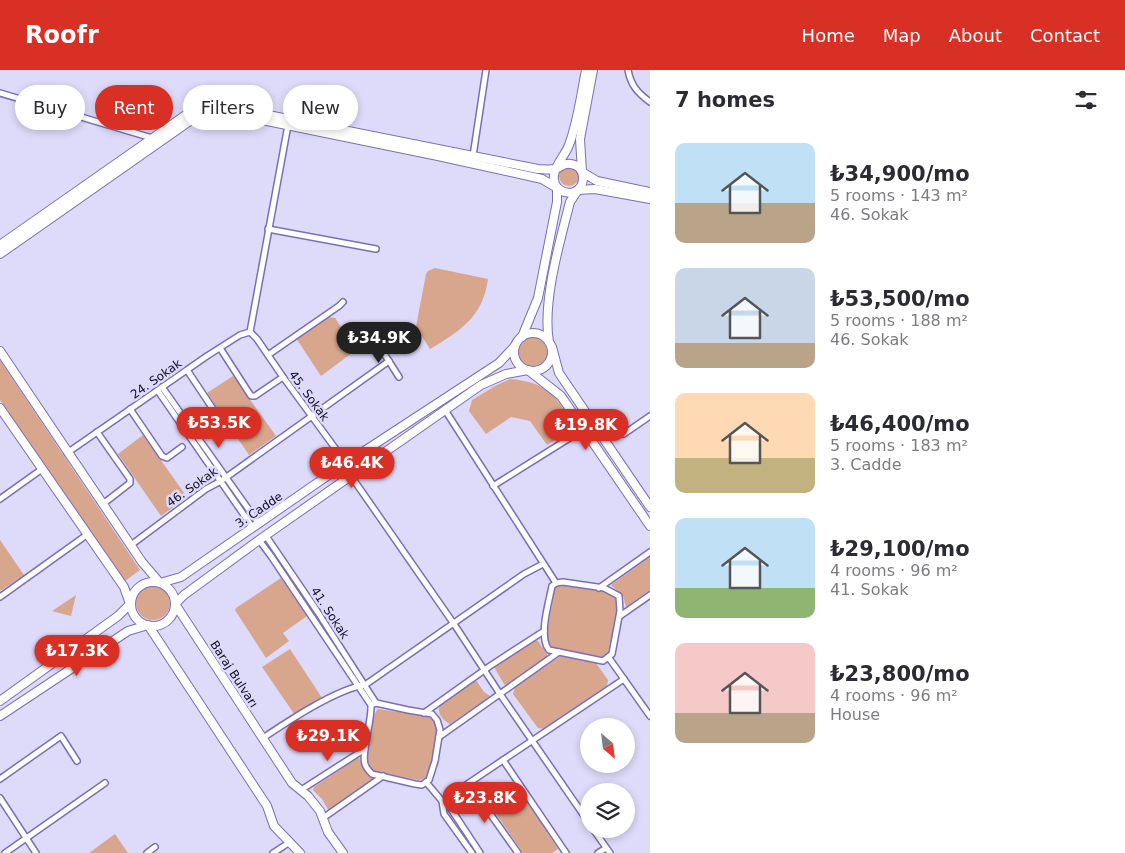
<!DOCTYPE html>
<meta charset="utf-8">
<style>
:root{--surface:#fff;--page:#f2f2f3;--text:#2b2b33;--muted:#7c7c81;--accent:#d93025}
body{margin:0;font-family:"DejaVu Sans",sans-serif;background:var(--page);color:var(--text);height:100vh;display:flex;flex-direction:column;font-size:19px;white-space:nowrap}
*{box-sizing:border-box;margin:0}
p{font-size:16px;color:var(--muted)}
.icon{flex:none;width:28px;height:28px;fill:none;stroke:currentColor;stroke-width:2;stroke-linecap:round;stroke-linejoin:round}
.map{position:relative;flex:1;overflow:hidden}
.side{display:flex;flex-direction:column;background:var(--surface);width:475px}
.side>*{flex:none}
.guide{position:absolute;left:15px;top:15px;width:475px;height:45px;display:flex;gap:10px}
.needle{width:32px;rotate:152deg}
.tools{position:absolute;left:580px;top:648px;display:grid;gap:10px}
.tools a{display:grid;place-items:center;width:55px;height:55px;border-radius:50%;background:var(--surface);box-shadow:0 2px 8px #0003;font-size:25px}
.price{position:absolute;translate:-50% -42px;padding:0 11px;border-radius:18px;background:var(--accent);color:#fff;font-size:16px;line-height:32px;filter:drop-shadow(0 1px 2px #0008)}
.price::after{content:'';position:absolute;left:50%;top:30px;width:15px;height:11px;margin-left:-8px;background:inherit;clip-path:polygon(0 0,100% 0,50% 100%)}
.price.on{background:#222;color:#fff}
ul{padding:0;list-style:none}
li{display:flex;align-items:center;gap:15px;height:125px;padding:0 25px}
li span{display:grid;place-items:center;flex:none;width:140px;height:100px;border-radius:10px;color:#555}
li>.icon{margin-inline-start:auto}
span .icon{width:60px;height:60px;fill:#fffc;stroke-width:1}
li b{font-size:21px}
h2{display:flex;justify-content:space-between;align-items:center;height:60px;padding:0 25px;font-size:21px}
.chip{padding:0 18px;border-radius:22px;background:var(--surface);box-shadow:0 2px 8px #0003;font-size:18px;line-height:45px}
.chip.on{background:var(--accent);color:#fff}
header{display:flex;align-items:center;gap:30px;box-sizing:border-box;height:70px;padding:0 25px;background:var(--accent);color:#fff}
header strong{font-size:24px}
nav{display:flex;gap:28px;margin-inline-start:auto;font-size:18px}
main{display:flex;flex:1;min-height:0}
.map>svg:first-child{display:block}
.green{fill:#d7a68c}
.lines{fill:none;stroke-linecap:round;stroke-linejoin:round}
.street-casing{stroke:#7a6fb6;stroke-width:8}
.secondary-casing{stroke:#7a6fb6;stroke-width:10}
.street{stroke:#fff;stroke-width:5}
.secondary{stroke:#fff;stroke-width:8}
.labels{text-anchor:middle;stroke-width:5;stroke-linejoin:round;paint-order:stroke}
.street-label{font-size:12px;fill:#130d28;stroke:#dddafa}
</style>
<header>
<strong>Roofr</strong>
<nav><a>Home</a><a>Map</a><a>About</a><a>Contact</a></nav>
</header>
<main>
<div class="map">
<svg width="650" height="783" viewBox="0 0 650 783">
<rect width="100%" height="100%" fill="#dddafa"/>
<g class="green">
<circle cx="569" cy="106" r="10"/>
<path d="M435,198L488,209C483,247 460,261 430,279L416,257L426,204L428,201Z"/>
<polygon points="328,247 335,248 356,280 321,306 296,268"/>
<circle cx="533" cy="282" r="15"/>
<polygon points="0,290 140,500 125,511 0,330"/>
<polygon points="233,306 276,366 249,385 207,323"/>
<path d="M510,309C550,313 556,326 576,358L547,375L530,351L511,347L486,364L469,341L472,330L495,316Z"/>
<polygon points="143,365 187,427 161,446 118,384"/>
<polygon points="0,470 24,505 0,521"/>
<polygon points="650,487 650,520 626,537 623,526 611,515"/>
<polygon points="281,508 307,546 283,563 289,571 266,588 235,540 236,538"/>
<polygon points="557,514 611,523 616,526 618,532 610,580 608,586 600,587 550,577 546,573 546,568 554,523 555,516"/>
<circle cx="153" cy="533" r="17"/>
<polygon points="76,525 71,546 52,541"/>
<polygon points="535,570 538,571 547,584 547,588 507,615 504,614 494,597"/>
<polygon points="290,579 322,628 295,645 262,597"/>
<polygon points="561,586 596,593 608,610 607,616 544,659 538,658 513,624 515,617"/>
<path d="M476,610L484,622L490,626L450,654C443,650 438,645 439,637Z"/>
<path d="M378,639L426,646L434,650L437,658L430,700L426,708L419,710L373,701L367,690C369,678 370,646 378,639Z"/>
<polygon points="359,687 363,699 373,708 373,711 329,741 322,729 313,720 314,717"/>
<polygon points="517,716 558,779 552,783 523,783 490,735"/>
<polygon points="115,764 128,783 89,783"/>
</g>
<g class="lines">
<g class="street-casing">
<g id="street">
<path d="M628,0C631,16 638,23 650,32"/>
<polyline points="0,23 152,68"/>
<polyline points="473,86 486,0"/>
<polyline points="268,159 376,179"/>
<polyline points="250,262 288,55"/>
<polyline points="376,271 399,307"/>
<polyline points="220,278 251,326 255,326 283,307"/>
<polyline points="268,285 339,236 343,232"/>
<polyline points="187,300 221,351 202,365"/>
<polyline points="162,317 259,454"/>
<polyline points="158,321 253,458"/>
<polyline points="130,339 162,386 167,388 182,377"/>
<polyline points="445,340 556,513"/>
<polyline points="97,362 130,409 130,413 103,434"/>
<polyline points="624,364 650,346"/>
<polyline points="67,383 207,286 240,265 250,262 257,269 283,307 346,393"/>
<polyline points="351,406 454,554 500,624 589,753"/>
<polyline points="493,416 584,359"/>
<polyline points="0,429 42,399"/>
<polyline points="266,466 317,541 376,633"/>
<path d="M259,470L271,486L371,635C372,651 361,683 365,694C366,698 369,701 372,704L415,714L422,715L429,710L435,691L440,660L437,650L432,644L408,640L376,633L371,635"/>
<polyline points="131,475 206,419 221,411 389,291"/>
<path d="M563,512L604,518L619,526L620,541L612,584L603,591L549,580C538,567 549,532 552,516L556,513Z"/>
<polyline points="599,518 650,482"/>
<polyline points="0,527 88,464"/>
<polyline points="620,546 650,525"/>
<polyline points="609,588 650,646"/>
<polyline points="424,643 490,596 544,561"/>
<polyline points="439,667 559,582"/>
<path d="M263,668C287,652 336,619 365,615L524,504L543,494"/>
<polyline points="503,690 566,783"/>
<polyline points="0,709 61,666 77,691"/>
<polyline points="426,712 442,731 624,609"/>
<polyline points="469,714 518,783"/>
<polyline points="301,720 365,679"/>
<polyline points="0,728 36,783"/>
<polyline points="442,731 451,739 480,783"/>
<polyline points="442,731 444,744 472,783"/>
<polyline points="323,748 383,706"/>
<polyline points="593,759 610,783"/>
<polyline points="5,783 105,713"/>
<polyline points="147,783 155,777"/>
<polyline points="273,783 290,772"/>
<polyline points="598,783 606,778"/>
</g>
</g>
<g class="secondary-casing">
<g id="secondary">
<polyline points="593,0 580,69 582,102 597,111 650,122"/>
<path d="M0,175L187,44C200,37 210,36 224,36L538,99C543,99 549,100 554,99C560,99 563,92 571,94C586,96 587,117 574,122C565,125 555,119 554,110C552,98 565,86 569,75C578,51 581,25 586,0"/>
<polyline points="0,184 197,46 219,43 247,47 438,86 542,109 557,118 557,132 538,228 522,267"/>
<circle cx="533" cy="282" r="19"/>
<path d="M549,272C542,232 560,171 570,132L578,120L595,119L650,129"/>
<polyline points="552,277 559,303 650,437"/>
<polyline points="0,281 142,492 160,513 181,507 346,393 499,293 515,276"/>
<polyline points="0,338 124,517 130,534 118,546 0,631"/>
<circle cx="153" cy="534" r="22"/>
<polyline points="0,646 128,561 148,555 267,736 274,756 300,783"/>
<polyline points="343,783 328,762 320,741 308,726 292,713 175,534 184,525 259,470 481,315 506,304 528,300 561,326 650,456"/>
</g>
</g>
<use href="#street" class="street"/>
<use href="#secondary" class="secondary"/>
</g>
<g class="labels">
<g class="street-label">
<text transform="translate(156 309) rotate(-35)" y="4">24. Sokak</text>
<text transform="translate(309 326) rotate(54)" y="4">45. Sokak</text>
<text transform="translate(192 417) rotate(-35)" y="4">46. Sokak</text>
<text transform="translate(259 440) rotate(-34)" y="4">3. Cadde</text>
<text transform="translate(330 543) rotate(57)" y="4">41. Sokak</text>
<text transform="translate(234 604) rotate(57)" y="4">Baraj Bulvarı</text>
</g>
</g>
</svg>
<div class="tools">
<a><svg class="needle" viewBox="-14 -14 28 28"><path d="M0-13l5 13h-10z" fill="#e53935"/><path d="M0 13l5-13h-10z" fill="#7c7c81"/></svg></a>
<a><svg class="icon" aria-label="layers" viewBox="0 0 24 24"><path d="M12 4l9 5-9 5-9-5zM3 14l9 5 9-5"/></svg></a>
</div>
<b class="price on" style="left:379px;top:294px">₺34.9K</b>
<b class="price" style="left:219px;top:379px">₺53.5K</b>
<b class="price" style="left:586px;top:381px">₺19.8K</b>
<b class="price" style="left:352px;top:419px">₺46.4K</b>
<b class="price" style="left:77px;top:607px">₺17.3K</b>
<b class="price" style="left:328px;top:692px">₺29.1K</b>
<b class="price" style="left:485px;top:754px">₺23.8K</b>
<div class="guide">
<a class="chip">Buy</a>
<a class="chip on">Rent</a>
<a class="chip">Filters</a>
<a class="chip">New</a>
</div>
</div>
<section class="side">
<h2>7 homes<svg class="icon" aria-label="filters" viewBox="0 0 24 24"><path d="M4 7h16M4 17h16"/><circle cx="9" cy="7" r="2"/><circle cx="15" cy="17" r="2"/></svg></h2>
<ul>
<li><span style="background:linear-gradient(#bfe0f5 60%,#b9a48a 0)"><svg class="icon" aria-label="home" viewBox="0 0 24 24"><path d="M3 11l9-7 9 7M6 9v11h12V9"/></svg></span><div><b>₺34,900/mo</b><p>5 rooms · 143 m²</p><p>46. Sokak</p></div></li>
<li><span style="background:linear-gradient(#c9d6e8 75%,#b9a48a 0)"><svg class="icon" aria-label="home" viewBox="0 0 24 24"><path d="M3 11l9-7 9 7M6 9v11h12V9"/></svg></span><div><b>₺53,500/mo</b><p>5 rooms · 188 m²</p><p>46. Sokak</p></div></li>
<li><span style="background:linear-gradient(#ffd9b3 65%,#c2b280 0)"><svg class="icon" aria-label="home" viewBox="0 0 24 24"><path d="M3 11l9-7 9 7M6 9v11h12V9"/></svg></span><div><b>₺46,400/mo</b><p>5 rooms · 183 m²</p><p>3. Cadde</p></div></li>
<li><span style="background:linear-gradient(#bfe0f5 70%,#8fb573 0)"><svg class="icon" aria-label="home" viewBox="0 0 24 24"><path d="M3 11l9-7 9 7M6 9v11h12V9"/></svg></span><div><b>₺29,100/mo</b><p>4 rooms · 96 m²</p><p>41. Sokak</p></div></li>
<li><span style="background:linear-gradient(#f6c9c9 70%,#b9a48a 0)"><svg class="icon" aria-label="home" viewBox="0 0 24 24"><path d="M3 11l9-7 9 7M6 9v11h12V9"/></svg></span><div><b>₺23,800/mo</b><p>4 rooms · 96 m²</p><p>House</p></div></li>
</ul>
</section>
</main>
